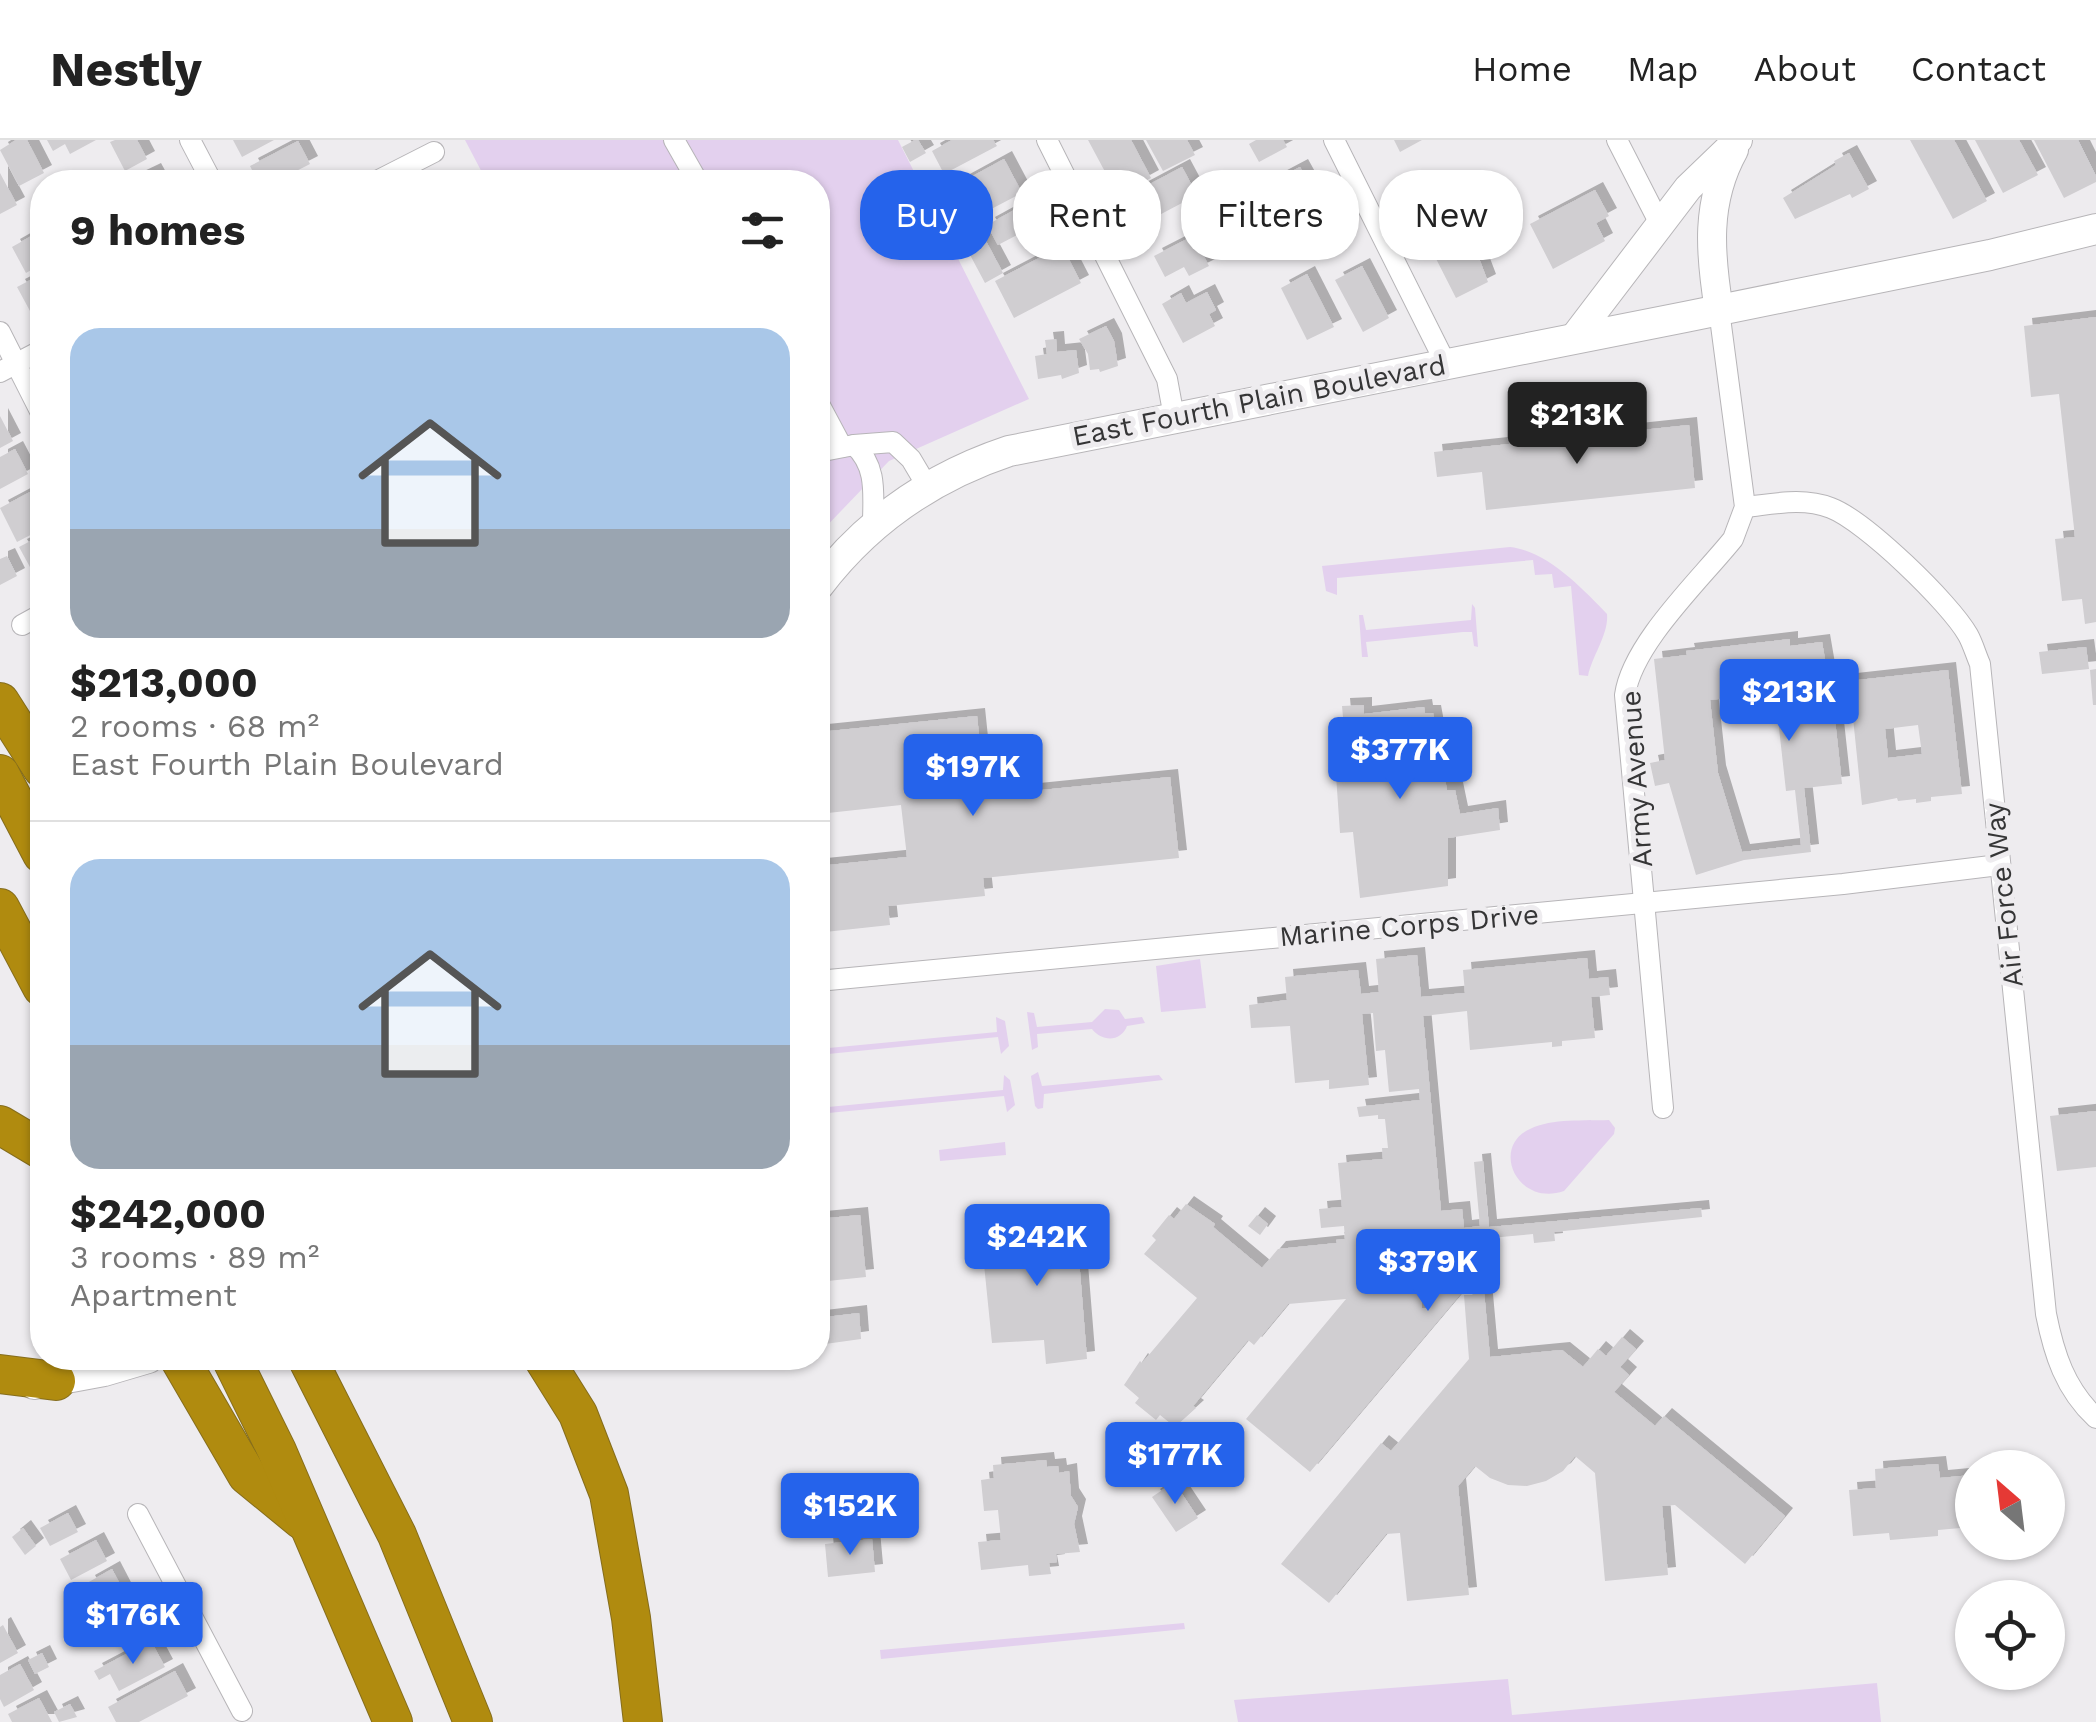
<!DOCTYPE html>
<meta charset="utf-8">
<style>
:root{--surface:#fff;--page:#f2f2f2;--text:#222;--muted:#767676;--line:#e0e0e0;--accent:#2563eb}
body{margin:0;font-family:"Work Sans",sans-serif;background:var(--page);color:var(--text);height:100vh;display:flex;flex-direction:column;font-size:38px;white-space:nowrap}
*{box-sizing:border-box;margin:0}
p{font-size:32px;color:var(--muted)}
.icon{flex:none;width:55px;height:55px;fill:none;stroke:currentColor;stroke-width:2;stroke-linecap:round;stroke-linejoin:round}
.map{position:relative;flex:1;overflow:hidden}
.details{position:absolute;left:30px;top:30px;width:800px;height:1200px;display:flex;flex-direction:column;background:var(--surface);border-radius:40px;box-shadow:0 2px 8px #0004}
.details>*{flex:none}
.guide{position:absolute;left:860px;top:30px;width:950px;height:90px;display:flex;gap:20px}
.needle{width:65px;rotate:332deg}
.controls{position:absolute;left:1955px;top:1310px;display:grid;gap:20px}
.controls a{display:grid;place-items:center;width:110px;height:110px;border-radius:50%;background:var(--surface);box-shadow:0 2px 8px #0004;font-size:50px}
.price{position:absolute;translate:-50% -85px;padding:0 22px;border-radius:10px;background:var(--accent);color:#fff;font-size:32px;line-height:65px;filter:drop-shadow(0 2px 5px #0008)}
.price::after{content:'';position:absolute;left:50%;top:60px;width:30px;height:22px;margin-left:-15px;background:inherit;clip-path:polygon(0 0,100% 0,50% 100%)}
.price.selected{background:#222;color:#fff}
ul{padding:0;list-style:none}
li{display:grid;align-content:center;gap:20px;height:530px;padding:0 40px}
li+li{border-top:2px solid var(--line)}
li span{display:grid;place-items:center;height:310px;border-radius:30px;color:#555}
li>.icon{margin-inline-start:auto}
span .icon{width:180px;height:180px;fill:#fffc;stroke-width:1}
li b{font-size:42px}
h2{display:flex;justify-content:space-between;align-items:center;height:120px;padding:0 40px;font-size:42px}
.pill{padding:0 35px;border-radius:40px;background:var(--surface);box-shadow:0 2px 8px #0004;font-size:35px;line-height:90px}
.pill.selected{background:var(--accent);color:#fff}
header{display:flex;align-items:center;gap:60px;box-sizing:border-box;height:140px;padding:0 50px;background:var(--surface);border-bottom:2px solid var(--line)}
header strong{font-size:48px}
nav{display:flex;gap:55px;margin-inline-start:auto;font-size:35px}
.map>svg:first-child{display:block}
.green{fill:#e3d0ee}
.building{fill:#d0ced1;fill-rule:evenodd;filter:url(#shadow)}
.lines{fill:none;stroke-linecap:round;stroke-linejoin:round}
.minor-casing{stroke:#b7b5b8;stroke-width:22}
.tertiary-casing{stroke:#b7b5b8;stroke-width:30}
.secondary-casing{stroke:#b7b5b8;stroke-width:32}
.motorway-casing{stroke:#856d1d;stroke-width:40}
.minor{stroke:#fff;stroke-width:20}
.tertiary{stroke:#fff;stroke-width:28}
.secondary{stroke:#fff;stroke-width:30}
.motorway{stroke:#b08b0f;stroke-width:38}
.labels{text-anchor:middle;stroke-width:10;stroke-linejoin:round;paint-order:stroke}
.street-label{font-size:28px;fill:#353536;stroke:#eeecef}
</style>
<header>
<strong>Nestly</strong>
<nav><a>Home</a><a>Map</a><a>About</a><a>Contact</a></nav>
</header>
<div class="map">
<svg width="2096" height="1582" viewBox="0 0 2096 1582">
<defs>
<filter id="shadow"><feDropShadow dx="8" dy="-8" stdDeviation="0" flood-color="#0004"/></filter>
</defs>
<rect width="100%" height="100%" fill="#eeecef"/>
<g class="green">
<polygon points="465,0 898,0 1029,259 889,321 818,395 818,42 487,42"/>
<path d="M1510,407C1547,411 1582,448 1607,474C1609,494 1592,516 1588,536L1579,535L1571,446L1554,448L1552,434L1535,435L1533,420L1337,438V455L1326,451L1322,426Z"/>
<polygon points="1472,464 1475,468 1478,507 1474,506 1472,492 1463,492 1366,502 1368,517 1362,517 1359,475 1363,475 1366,490 1471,480"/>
<polygon points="1200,819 1206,868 1161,872 1156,826"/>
<path d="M1105,869L1119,870L1125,879L1142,877L1145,883L1127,886C1121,902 1102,902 1092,889L1037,894L1038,907L1032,910L1027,872L1034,873L1037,887L1092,882Z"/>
<polygon points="996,877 1005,881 1009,906 1001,914 998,897 818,915 818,909 997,892"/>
<polygon points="1038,932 1042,946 1159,935 1163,940 1044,954 1043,968 1038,969 1035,966 1031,936"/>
<polygon points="1004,935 1010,940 1015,965 1007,972 1004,956 818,974 818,968 1003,950"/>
<path d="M1609,980L1615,988L1614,994L1564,1051C1517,1067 1490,1007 1530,989C1552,978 1585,981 1609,980Z"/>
<polygon points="1005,1002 1006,1015 940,1021 939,1010"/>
<polygon points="1184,1483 1185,1489 881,1519 880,1510"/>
<polygon points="1508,1539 1512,1575 1877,1543 1881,1582 1238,1582 1234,1560"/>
</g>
<g class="building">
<polygon points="16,0 27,0 44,33 19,46 0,10"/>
<polygon points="47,0 96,0 70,14 65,4 53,11"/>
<polygon points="115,0 137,0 147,19 125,31 110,2"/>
<polygon points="233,0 274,0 242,17"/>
<polygon points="915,0 918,0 926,13 910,22 902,7"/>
<polygon points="952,0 993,0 997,6 944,34 932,11"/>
<polygon points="1088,0 1131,0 1151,38 1118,56"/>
<polygon points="1146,0 1187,0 1195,15 1163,31"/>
<polygon points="1256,0 1283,0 1287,7 1259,22 1249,4"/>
<polygon points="1394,0 1422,0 1400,12"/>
<polygon points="1910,0 1954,0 1987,61 1953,79"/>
<polygon points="1975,0 2019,0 2038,35 2003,53"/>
<polygon points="2034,0 2078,0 2096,36 2096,42 2064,58"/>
<polygon points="298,1 310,24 275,42 258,42 250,26"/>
<polygon points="1849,13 1869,49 1852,58 1850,54 1795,79 1783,58 1836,25 1834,21"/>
<polygon points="1004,19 1022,53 978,76 960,43"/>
<polygon points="1182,27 1197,55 1133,89 1118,61"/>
<polygon points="1300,27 1315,54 1295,64 1301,75 1287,83 1266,45"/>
<polygon points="153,31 159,42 130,42"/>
<polygon points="0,33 17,65 0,74"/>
<polygon points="1595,50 1609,76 1596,83 1605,101 1553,129 1530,84"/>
<polygon points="1031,61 1042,82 998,105 987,85"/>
<polygon points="979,88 1003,133 985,143 961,98"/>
<polygon points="42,90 42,124 26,133 12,107"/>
<polygon points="1453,91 1468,120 1477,113 1488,142 1456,158 1428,103"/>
<polygon points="1193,96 1209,126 1189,136 1184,127 1165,137 1154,116"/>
<polygon points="1062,106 1081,143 1014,178 995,141"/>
<polygon points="1362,126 1389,178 1363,192 1335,140"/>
<polygon points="42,134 42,165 30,171 17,147"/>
<polygon points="1307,134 1334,187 1307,200 1281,148"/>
<polygon points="1207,152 1216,170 1209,174 1215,186 1183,203 1162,164 1181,153 1186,163"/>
<polygon points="2096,177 2096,482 2085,484 2082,459 2062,461 2055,399 2075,397 2059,254 2031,257 2024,186"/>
<polygon points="1106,186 1114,201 1118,226 1100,232 1099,229 1090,230 1088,214 1079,199"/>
<polygon points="1056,199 1057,212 1076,210 1079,233 1062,239 1061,235 1038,239 1035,216 1047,214 1045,200"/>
<polygon points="0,276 13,301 0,308"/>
<polygon points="1689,285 1695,348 1486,370 1482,332 1437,337 1434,312"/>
<polygon points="15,309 28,334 0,349 0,317"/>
<polygon points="32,351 42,369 42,389 17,402 0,368"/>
<polygon points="42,395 42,434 36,438 19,407"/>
<polygon points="7,416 17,436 0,445 0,419"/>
<path d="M1790,499V506L1822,502L1833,566L1851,564L1849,541L1948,530L1962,654L1931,657V661L1916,663V659L1898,661L1897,658L1862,665L1853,578L1835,580L1842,644L1804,648L1811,712L1744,720L1696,735L1669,643L1655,646L1650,623L1665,620L1654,519L1687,515L1686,511ZM1775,552L1786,651L1795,650L1801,705L1742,712L1718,633L1710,560ZM1918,585L1922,614L1888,618L1885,589Z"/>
<polygon points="2086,507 2089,529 2042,534 2039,512"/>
<polygon points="2096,529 2096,565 2093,565 2090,530"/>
<polygon points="1364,565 1364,574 1424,567 1425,573 1433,573 1447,650 1455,650 1460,674 1498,668 1500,690 1448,698 1448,746 1360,758 1353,692 1340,693 1336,635 1348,633 1342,566"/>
<polygon points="977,576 982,624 1019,620 1022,652 1170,637 1179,718 983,738 985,756 888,766 890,785 825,792 819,726 907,717 901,665 828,673 820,592"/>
<path d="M1417,815L1421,857L1465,853L1463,830L1587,818L1589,839L1608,837L1610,855L1591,857L1595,898L1562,901V906L1552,907V902L1470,910L1467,871L1423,876L1441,1071L1462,1069L1464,1088L1480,1086L1474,1022L1483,1021L1489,1087L1701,1068L1702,1077L1554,1092L1555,1101L1534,1103L1533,1094L1479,1099L1472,1102V1109L1466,1110L1467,1121L1483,1140L1490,1217L1562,1210L1583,1227L1598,1209L1606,1216L1622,1197L1636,1209L1620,1227L1629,1235L1614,1252L1655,1286L1664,1276L1785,1376L1745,1424L1675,1365L1662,1366L1668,1435L1605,1441L1595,1333L1575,1316L1563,1331L1546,1341L1527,1346L1508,1345L1490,1338L1475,1326L1458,1346L1469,1455L1407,1461L1400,1393L1386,1394L1329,1463L1281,1424L1381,1303L1391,1311L1469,1219L1464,1155H1473L1469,1144L1310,1332L1246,1279L1346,1159L1288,1164L1254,1205L1248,1200L1193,1266L1196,1268L1175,1287L1160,1275L1156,1280L1135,1263L1139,1258L1124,1245L1140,1221L1142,1223L1197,1158L1144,1114L1156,1100L1152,1096L1169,1075L1174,1079L1186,1064L1215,1084L1213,1087L1262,1128L1278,1109L1337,1103L1336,1100L1345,1099L1344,1086L1321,1088L1319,1069L1342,1067L1338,1023L1383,1019L1382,1008H1388L1385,979H1378V975L1359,977L1357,967L1420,960L1419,949L1389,952L1385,910L1376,911L1373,873L1362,874L1369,945L1329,949V940L1295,943L1290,886L1251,888L1249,865L1287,860L1285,837L1358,830L1361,854L1379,852L1376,819ZM1443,1147L1427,1168H1422L1421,1149Z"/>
<polygon points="2096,971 2096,1027 2057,1031 2050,976"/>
<polygon points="860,1075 866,1137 818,1142 818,1079"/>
<polygon points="1257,1075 1268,1084 1260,1095 1248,1086"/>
<polygon points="1076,1082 1087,1219 1046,1224 1044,1200 992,1203 981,1095"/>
<polygon points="859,1173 861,1199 818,1205 818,1178"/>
<polygon points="1046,1320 1047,1327 1058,1326 1059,1333 1069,1331 1071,1356 1078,1367 1074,1384 1080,1412 1056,1414 1057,1422 1049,1423 1051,1434 1029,1436 1028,1425 981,1430 978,1402 1001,1400 998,1370 984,1371 981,1340 994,1338 993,1325"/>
<polygon points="1938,1324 1940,1338 1972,1335 1972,1387 1938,1390 1938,1396 1890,1400 1889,1393 1853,1396 1849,1350 1876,1348 1875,1329"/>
<polygon points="1174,1342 1198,1378 1176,1392 1152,1357"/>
<polygon points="68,1373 78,1392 50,1406 40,1388"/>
<polygon points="23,1388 36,1406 25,1415 12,1397"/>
<polygon points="872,1399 875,1432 828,1437 825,1404"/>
<polygon points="96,1400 107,1421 71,1440 60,1419"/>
<polygon points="112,1429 126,1456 101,1469 87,1443"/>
<polygon points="136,1460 150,1487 120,1502 106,1475"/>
<polygon points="3,1485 18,1513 0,1523 0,1487"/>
<polygon points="151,1501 165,1527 119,1551 110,1534 99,1540 94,1531"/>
<polygon points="42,1513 49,1527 35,1534 28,1520"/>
<polygon points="20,1524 34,1550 4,1567 0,1559 0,1535"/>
<polygon points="175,1531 188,1556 139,1582 116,1582 108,1567"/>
<polygon points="39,1558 52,1582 12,1582 8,1574"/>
<polygon points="70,1564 77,1577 59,1582 54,1572"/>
</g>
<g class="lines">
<g class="minor-casing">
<g id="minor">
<polyline points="190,0 212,42"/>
<polyline points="674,0 698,42"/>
<polyline points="1047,0 1167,239 1174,277"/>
<polyline points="1334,0 1446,224"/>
<polyline points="1617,0 1660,84"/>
<polyline points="375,42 434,12"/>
<polyline points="0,192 42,275"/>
<polyline points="0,232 42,210"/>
<polyline points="818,262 842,307"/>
<path d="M854,305C878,327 873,355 873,385"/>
<polyline points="818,312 854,305 893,302 911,319 927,346"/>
<path d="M1745,367C1774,364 1803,357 1831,368C1865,381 1950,463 1968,495C1973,504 1976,515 1980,524L2046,1174C2054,1214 2065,1249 2096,1278"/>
<polyline points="22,485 42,474"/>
<polyline points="818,841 1843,744 1999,725"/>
<path d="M1663,968L1625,555C1632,504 1700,440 1733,399L1745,367L1719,170"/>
<polyline points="138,1374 242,1571"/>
</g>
</g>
<g class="tertiary-casing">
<g id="tertiary">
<path d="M1719,170C1710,114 1705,62 1734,10"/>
<polyline points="1573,199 1688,48 1738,0"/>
</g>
</g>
<g class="secondary-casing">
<g id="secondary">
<path d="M818,446C868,380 931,337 1009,311L1685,177L1990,115L2096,89"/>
<polyline points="34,1244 104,1231 148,1218"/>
</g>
</g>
<g class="motorway-casing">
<g id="motorway">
<polyline points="0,562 42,628"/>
<polyline points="0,634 42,714"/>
<polyline points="0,768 42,847"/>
<polyline points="0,985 42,1010"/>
<polyline points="179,1218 247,1335 302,1380"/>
<polyline points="231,1218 277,1311 393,1582"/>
<polyline points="307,1218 397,1395 473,1582"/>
<polyline points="543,1218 578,1274 609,1354 631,1478 643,1582"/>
<polyline points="0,1234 56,1241"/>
</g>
</g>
<use href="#minor" class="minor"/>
<use href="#tertiary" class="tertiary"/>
<use href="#secondary" class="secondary"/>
<use href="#motorway" class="motorway"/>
</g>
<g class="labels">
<g class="street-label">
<text transform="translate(1259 260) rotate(-11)" y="10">East Fourth Plain Boulevard</text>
<text transform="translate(1636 639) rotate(-94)" y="10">Army Avenue</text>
<text transform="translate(2003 755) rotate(-96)" y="10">Air Force Way</text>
<text transform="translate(1409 785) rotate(-5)" y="10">Marine Corps Drive</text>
</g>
</g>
</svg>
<div class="controls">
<a><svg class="needle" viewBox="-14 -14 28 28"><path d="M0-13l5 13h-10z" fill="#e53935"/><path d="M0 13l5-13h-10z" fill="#767676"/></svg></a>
<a><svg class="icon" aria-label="locate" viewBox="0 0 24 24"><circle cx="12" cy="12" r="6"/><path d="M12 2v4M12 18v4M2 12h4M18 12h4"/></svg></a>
</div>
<b class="price selected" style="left:1577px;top:327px">$213K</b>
<b class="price" style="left:1789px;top:604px">$213K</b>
<b class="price" style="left:1400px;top:662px">$377K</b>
<b class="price" style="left:973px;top:679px">$197K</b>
<b class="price" style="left:1037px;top:1149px">$242K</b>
<b class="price" style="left:1428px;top:1174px">$379K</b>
<b class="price" style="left:1175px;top:1367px">$177K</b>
<b class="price" style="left:850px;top:1418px">$152K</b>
<b class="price" style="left:133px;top:1527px">$176K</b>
<div class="guide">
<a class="pill selected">Buy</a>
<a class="pill">Rent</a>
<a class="pill">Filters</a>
<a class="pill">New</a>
</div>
<section class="details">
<h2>9 homes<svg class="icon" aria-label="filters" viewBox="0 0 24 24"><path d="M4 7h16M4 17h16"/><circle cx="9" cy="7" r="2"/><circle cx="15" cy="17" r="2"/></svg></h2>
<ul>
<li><span style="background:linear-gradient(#a9c7e8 65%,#9aa5b1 0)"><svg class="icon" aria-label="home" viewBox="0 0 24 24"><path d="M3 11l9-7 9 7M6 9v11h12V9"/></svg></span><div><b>$213,000</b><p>2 rooms · 68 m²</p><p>East Fourth Plain Boulevard</p></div></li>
<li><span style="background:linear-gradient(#a9c7e8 60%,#9aa5b1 0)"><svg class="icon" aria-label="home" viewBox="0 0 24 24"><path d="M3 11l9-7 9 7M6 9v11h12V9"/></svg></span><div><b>$242,000</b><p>3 rooms · 89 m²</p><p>Apartment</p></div></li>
</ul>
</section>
</div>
